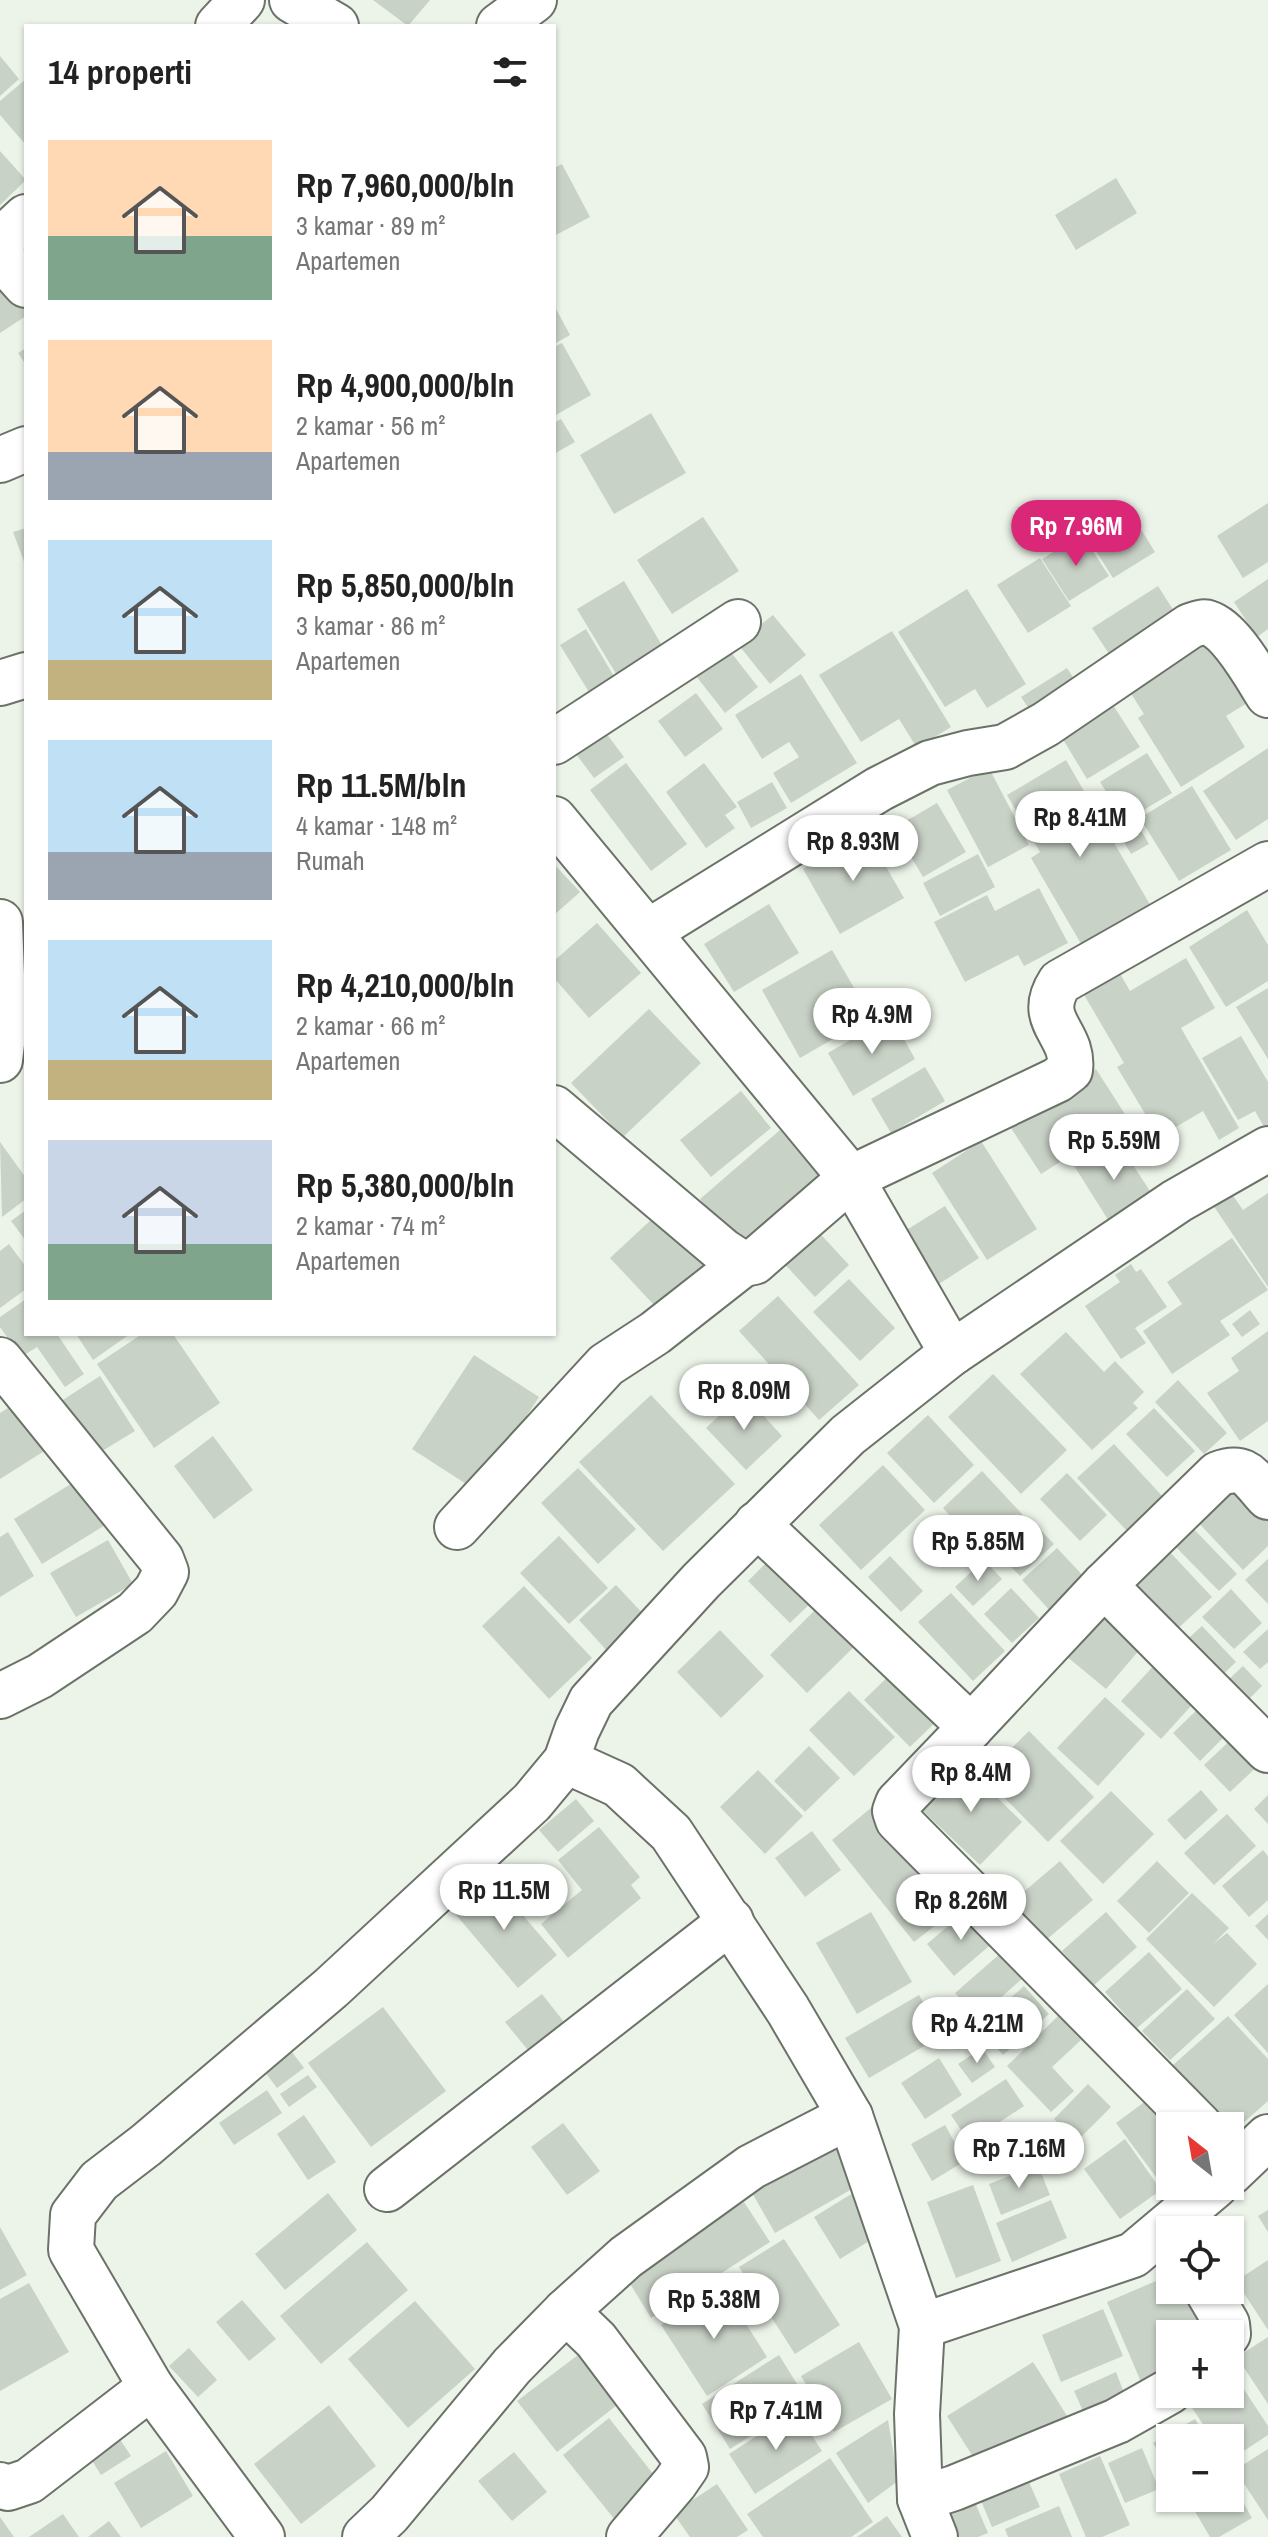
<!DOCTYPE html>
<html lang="id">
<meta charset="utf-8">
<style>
:root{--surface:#fff;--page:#f2f2f2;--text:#222;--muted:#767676;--accent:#db2777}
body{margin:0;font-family:"Archivo Narrow",sans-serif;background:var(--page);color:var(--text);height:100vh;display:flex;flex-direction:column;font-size:30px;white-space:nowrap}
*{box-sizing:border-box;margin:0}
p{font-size:26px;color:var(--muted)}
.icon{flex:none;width:44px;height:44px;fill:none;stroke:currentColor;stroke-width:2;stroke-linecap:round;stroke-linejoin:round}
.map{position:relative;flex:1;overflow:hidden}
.details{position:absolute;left:24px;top:24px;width:532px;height:1312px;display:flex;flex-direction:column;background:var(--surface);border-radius:0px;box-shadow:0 2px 6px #0004}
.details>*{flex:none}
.needle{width:52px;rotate:329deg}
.controls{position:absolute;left:1156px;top:2112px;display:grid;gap:16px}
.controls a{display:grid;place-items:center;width:88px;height:88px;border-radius:0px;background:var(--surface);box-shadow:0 2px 6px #0004;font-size:40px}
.price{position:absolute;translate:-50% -68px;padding:0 18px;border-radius:28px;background:#fff;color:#222;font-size:26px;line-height:52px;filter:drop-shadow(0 2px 4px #0008)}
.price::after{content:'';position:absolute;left:50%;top:48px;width:24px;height:18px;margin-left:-12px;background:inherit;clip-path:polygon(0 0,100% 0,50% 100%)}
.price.selected{background:var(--accent);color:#fff}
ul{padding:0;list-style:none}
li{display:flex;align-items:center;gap:24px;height:200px;padding:0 24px}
li span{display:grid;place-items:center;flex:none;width:224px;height:160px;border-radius:0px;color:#555}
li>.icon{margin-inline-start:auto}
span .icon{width:96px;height:96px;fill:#fffc;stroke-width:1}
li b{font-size:34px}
h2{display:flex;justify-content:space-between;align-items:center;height:96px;padding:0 24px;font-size:34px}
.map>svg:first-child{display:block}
.building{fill:#c9d2c7}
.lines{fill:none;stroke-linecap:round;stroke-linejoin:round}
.street-casing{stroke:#6b7369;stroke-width:48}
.street{stroke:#fff;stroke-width:44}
</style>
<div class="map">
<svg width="1268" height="2537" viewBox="0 0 1268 2537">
<rect width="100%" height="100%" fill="#ecf4e9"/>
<g class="building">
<polygon points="373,0 430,0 408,26"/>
<polygon points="0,56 19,79 0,96"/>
<polygon points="26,79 26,145 0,115 0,101"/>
<polygon points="0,151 26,180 0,205"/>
<polygon points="562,164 590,217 554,236 554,168"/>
<polygon points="1116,178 1137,213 1076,250 1055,215"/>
<polygon points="0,264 26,304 26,316 0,333"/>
<polygon points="554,305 570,335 554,344"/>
<polygon points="562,343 591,395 554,416 554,347"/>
<polygon points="26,348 26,365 18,353"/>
<polygon points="651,413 686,473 614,514 580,455"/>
<polygon points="561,419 575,442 554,454 554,423"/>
<polygon points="1124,502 1155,552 1113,578 1082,529"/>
<polygon points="1268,503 1268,562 1243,578 1217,536"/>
<polygon points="703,517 739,571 672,614 637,560"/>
<polygon points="26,528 26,567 13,532"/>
<polygon points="1082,534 1109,576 1069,601 1042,559"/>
<polygon points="1040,558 1071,606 1028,633 997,585"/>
<polygon points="1268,579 1268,629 1257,637 1234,602"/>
<polygon points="624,581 670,659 624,687 577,609"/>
<polygon points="1158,586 1182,624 1117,666 1092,628"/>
<polygon points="967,589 1026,684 987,708 975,689 945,707 898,632"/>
<polygon points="773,615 806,655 770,684 737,643"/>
<polygon points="1211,625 1257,697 1226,716 1245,747 1181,787 1138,718 1144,714 1123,681"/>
<polygon points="586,629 622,690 597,705 560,645"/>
<polygon points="892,631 951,727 917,748 899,719 861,742 819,675"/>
<polygon points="726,646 758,687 725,713 693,672"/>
<polygon points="1067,668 1080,688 1034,716 1021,697"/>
<polygon points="801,674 857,763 791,803 773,773 799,757 789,742 762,759 735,715"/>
<polygon points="696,693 723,729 685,757 658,721"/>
<polygon points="1113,705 1140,747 1087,779 1061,736"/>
<polygon points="600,725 624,757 594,778 570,746"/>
<polygon points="1268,748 1268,819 1236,840 1203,791"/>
<polygon points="1147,753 1172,793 1125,821 1100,782"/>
<polygon points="1066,760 1156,915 1087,954 1031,858 1040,852 1007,795"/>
<polygon points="626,763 687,844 651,871 590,790"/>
<polygon points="704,763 737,807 725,815 735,828 706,848 666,792"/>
<polygon points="989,768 1029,845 988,867 947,790"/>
<polygon points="772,782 787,808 751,828 737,802"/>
<polygon points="1192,786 1231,850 1179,881 1140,818"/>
<polygon points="937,803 966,852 923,877 894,828"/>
<polygon points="1136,822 1149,844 1131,854 1118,832"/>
<polygon points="866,832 904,898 840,934 803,869"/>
<polygon points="978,854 995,887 940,916 923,883"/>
<polygon points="554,864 580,892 554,915"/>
<polygon points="1039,888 1068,943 1024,966 1018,955 965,982 934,922 987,895 995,911"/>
<polygon points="769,904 799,953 734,992 704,944"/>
<polygon points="1247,910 1268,945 1268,981 1226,1007 1189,947"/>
<polygon points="597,923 641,973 589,1018 554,978 554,961"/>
<polygon points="832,950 871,1017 800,1058 762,990"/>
<polygon points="1186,958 1215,1008 1181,1028 1239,1128 1219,1140 1203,1111 1159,1137 1117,1067 1124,1063 1083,993 1119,972 1130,991"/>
<polygon points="1268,988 1268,1059 1236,1007"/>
<polygon points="649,1009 701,1063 623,1137 571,1083"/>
<polygon points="891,1016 915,1059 853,1096 828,1053"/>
<polygon points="1241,1036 1268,1082 1268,1125 1264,1127 1255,1111 1238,1120 1202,1058"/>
<polygon points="925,1067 945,1101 891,1133 871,1099"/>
<polygon points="1096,1069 1128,1119 1041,1174 1009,1125"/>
<polygon points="741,1091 771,1128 711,1177 680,1140"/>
<polygon points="780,1130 821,1178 741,1247 700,1199"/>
<polygon points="1115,1137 1155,1199 1112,1226 1073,1164"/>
<polygon points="981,1141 1037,1229 987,1260 932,1173"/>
<polygon points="0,1142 26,1178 26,1199 2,1217"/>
<polygon points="1229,1190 1243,1210 1268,1193 1268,1287 1211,1202"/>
<polygon points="666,1206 725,1268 669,1321 610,1258"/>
<polygon points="945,1206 979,1258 939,1284 905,1231"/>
<polygon points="26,1210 26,1241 11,1221"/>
<polygon points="814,1227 849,1265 815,1297 780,1259"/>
<polygon points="1232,1238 1268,1290 1220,1321 1230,1335 1172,1374 1143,1331 1182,1304 1167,1282"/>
<polygon points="9,1244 26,1267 26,1289 0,1308 0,1251"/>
<polygon points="1131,1264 1136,1272 1141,1269 1167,1307 1135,1328 1146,1343 1121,1359 1085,1306 1120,1282 1115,1275"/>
<polygon points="849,1279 895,1328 860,1361 813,1312"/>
<polygon points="778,1296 859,1385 819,1420 739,1331"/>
<polygon points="26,1299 26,1334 57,1334 84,1374 65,1387 37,1347 21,1357 0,1327 0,1317"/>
<polygon points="1250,1310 1260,1324 1242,1337 1232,1324"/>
<polygon points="1268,1331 1268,1421 1240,1441 1207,1393 1239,1371 1231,1358"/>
<polygon points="1066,1332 1104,1372 1115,1361 1144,1392 1133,1403 1138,1408 1092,1450 1020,1374"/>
<polygon points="76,1334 130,1334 93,1360"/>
<polygon points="142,1334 173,1334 220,1403 154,1448 97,1364"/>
<polygon points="474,1355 539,1397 477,1491 412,1449"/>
<polygon points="993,1374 1067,1450 1021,1494 948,1417"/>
<polygon points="100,1376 135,1431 89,1459 55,1405"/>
<polygon points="1178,1380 1227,1433 1204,1454 1155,1402"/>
<polygon points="743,1393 782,1436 746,1470 706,1428"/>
<polygon points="651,1395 735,1484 663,1551 579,1462"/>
<polygon points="27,1396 57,1443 0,1479 0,1413"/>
<polygon points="1154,1408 1195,1451 1167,1477 1126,1434"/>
<polygon points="928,1415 974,1465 934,1503 887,1453"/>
<polygon points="213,1436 253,1490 214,1519 174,1466"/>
<polygon points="1114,1444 1164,1498 1128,1532 1077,1478"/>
<polygon points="883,1465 925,1510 861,1570 819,1525"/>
<polygon points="578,1468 636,1529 598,1564 541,1503"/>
<polygon points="982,1471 1023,1515 983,1553 943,1508"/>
<polygon points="1067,1473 1107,1515 1080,1541 1040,1499"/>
<polygon points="87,1474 115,1519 42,1564 14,1519"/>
<polygon points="1231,1482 1268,1521 1268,1546 1243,1570 1193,1517"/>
<polygon points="1029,1518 1054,1544 1020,1576 995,1550"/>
<polygon points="1188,1523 1237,1574 1219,1591 1169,1540"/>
<polygon points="8,1532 34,1576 0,1597 0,1537"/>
<polygon points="559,1536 608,1588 569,1624 520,1573"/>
<polygon points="108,1540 133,1584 76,1617 50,1573"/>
<polygon points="1057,1548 1088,1581 1053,1614 1022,1580"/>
<polygon points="1168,1550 1212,1597 1174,1632 1131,1585"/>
<polygon points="775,1554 817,1597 790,1623 748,1581"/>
<polygon points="890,1556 923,1591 901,1612 868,1577"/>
<polygon points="1268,1559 1268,1604 1245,1580"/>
<polygon points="984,1560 1002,1579 973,1606 955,1587"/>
<polygon points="616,1585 648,1619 610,1654 579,1620"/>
<polygon points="524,1586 592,1658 549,1699 482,1626"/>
<polygon points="1011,1588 1039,1618 1012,1643 984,1614"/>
<polygon points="1231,1589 1262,1623 1234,1649 1202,1617"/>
<polygon points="951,1593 1005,1651 973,1681 918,1622"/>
<polygon points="829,1596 867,1634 807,1693 770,1655"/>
<polygon points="1101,1614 1141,1648 1106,1689 1065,1655"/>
<polygon points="1202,1626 1236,1662 1218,1679 1183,1643"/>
<polygon points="1268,1629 1268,1662 1260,1669 1243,1652"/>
<polygon points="720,1630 764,1676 721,1718 677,1672"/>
<polygon points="1160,1659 1200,1696 1161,1739 1121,1701"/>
<polygon points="900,1665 946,1712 910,1747 864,1700"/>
<polygon points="1243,1666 1262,1686 1245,1703 1226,1682"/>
<polygon points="849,1691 895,1737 854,1776 809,1730"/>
<polygon points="1105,1697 1145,1734 1098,1786 1057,1748"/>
<polygon points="1200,1707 1226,1735 1200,1761 1173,1733"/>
<polygon points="1029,1731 1094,1797 1048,1842 983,1776"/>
<polygon points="1238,1733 1264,1760 1230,1792 1204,1765"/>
<polygon points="809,1746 840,1778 805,1812 774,1781"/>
<polygon points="962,1763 1022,1822 980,1865 919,1807"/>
<polygon points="758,1770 803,1816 765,1854 720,1807"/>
<polygon points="1201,1790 1218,1810 1185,1840 1167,1820"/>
<polygon points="1111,1791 1154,1834 1103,1884 1060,1841"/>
<polygon points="1268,1795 1268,1824 1254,1809"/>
<polygon points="576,1799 594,1821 558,1852 539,1830"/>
<polygon points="877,1803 960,1906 914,1942 832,1840"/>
<polygon points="1227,1814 1256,1846 1214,1885 1184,1853"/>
<polygon points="599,1827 640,1877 631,1885 641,1898 568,1958 541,1924 582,1890 558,1860"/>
<polygon points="812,1831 841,1870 805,1897 775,1858"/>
<polygon points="1263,1850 1268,1856 1268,1900 1249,1917 1222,1886"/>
<polygon points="1060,1861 1093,1900 1046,1940 1013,1901"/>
<polygon points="1157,1861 1189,1893 1149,1933 1117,1901"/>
<polygon points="490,1877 557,1955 518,1988 451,1909"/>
<polygon points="1192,1893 1229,1928 1213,1944 1227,1933 1257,1964 1214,2007 1146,1939"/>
<polygon points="968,1909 995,1941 954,1976 927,1944"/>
<polygon points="871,1912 912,1982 857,2014 816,1943"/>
<polygon points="1106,1912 1137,1947 1093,1986 1062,1951"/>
<polygon points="1268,1914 1268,1940 1255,1926"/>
<polygon points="1002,1952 1024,1977 978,2018 955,1993"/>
<polygon points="1149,1952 1182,1989 1137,2028 1105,1992"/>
<polygon points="1268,1984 1268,2053 1234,2015"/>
<polygon points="1024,1986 1049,2014 1003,2055 978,2027"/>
<polygon points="1187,1989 1215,2019 1170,2060 1142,2031"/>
<polygon points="542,1994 568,2027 532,2055 505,2022"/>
<polygon points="919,1995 943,2035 869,2078 845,2038"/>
<polygon points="383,2007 446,2091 371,2147 308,2063"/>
<polygon points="960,2014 975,2040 958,2050 942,2025"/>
<polygon points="1058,2016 1081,2040 1052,2067 1074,2091 1051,2112 1007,2066"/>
<polygon points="1228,2016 1268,2059 1268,2101 1233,2132 1173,2065"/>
<polygon points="286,2044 304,2068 277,2088 259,2064"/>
<polygon points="982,2048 995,2067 972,2083 958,2064"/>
<polygon points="939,2058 962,2095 925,2119 901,2083"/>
<polygon points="308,2075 317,2087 289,2107 280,2094"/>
<polygon points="1006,2079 1024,2106 969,2142 951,2115"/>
<polygon points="1088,2084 1111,2107 1077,2141 1054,2119"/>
<polygon points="267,2090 282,2113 234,2145 219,2123"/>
<polygon points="1158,2092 1170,2126 1170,2166 1156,2177 1116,2123"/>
<polygon points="304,2115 336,2162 308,2180 277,2134"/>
<polygon points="563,2123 600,2171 567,2195 531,2147"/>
<polygon points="945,2125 965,2161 932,2181 911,2144"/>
<polygon points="1023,2130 1034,2153 995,2172 984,2148"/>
<polygon points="1125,2139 1161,2190 1120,2219 1084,2169"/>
<polygon points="835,2142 859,2185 775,2233 751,2191"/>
<polygon points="1038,2165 1050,2195 1001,2215 989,2184"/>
<polygon points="973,2185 1001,2261 956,2278 927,2202"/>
<polygon points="328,2193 357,2230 285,2290 255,2254"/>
<polygon points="853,2193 879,2235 840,2259 814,2217"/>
<polygon points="1051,2200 1067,2238 1012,2262 996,2223"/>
<polygon points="744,2202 770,2242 651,2318 626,2277"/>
<polygon points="1268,2210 1268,2232 1258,2216"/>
<polygon points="0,2227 27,2275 0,2290"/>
<polygon points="784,2239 840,2325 795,2354 739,2267"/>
<polygon points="367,2242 408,2290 321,2364 280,2316"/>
<polygon points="1268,2260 1268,2330 1236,2281"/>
<polygon points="1170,2275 1170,2290 1194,2290 1213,2334 1170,2334 1170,2369 1141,2382 1107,2302"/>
<polygon points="29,2283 69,2352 0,2391 0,2299"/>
<polygon points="722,2286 767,2357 707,2396 661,2325"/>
<polygon points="242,2300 276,2339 249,2361 216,2322"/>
<polygon points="415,2301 475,2369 408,2428 348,2359"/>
<polygon points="1103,2309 1123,2356 1061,2382 1042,2335"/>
<polygon points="1268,2337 1268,2404 1237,2357"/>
<polygon points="859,2342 892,2399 834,2432 801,2376"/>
<polygon points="189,2348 217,2380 198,2397 169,2366"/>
<polygon points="578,2355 617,2405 557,2452 517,2401"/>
<polygon points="779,2355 807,2400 730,2449 702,2404"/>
<polygon points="1033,2362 1069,2419 984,2474 947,2416"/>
<polygon points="1230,2368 1268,2426 1268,2435 1230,2460 1230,2438 1212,2438 1183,2394 1230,2394"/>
<polygon points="1116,2372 1128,2403 1087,2420 1074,2391"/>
<polygon points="329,2405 376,2466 301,2524 254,2464"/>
<polygon points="796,2411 822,2451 755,2494 729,2454"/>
<polygon points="609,2418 661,2484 615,2520 563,2455"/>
<polygon points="1195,2419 1206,2438 1170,2438 1170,2472 1153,2443"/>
<polygon points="888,2420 898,2481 868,2503 836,2453"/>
<polygon points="115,2432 131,2456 101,2475 86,2451"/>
<polygon points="1142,2448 1159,2489 1125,2503 1108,2463"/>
<polygon points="1268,2449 1268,2520 1235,2470"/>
<polygon points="166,2451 193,2496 141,2528 114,2483"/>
<polygon points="514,2452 547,2492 512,2521 478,2481"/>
<polygon points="1100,2456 1130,2525 1102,2537 1086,2537 1059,2474"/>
<polygon points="830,2458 873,2522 851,2537 763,2537 747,2514"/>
<polygon points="1021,2464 1040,2507 992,2527 974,2484"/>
<polygon points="1230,2479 1252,2518 1219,2537 1210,2537 1187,2498 1230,2498"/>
<polygon points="717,2484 748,2530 737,2537 690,2537 673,2513"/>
<polygon points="971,2493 988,2533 978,2537 956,2537 943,2505"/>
<polygon points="1059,2506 1072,2537 1008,2537 1005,2529"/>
<polygon points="63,2514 79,2537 29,2537"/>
<polygon points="887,2516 902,2537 857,2537"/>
<polygon points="0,2517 14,2537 0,2537"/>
<polygon points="109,2521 121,2537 88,2537"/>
</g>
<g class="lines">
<g class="street-casing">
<g id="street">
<polyline points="292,0 336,26"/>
<polyline points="218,26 242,0"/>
<polyline points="499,26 534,0"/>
<polyline points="0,241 26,217"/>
<polyline points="0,256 26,285"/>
<polyline points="0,460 26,449"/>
<polyline points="0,683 26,675"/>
<polyline points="554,742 738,622"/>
<path d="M554,819L851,1178L1057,1080L1070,1070C1075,1032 1034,1022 1060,982L1268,864"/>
<polyline points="0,922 4,1027 0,1060"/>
<path d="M648,932L879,789L930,763L968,753L1005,747L1046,724L1190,626C1196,624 1203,621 1208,623C1231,630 1256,676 1268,695"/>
<polyline points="554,1108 723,1251 743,1264 754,1262 851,1178 952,1353"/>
<polyline points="0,1360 161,1559 166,1572 156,1591 135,1613 40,1676 0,1696"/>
<path d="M757,1524L971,1727L1104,1585L1218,1474C1246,1463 1251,1479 1268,1497"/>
<polyline points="457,1527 606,1365 655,1333 743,1264"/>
<polyline points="1104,1585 1268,1750"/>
<polyline points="971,1727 898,1803 895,1811 898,1820 1200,2126"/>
<polyline points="566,1761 619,1785 671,1833 788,2010 850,2116 922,2326 917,2414 920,2499 935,2537"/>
<polyline points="1230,2173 1268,2137"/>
<polyline points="387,2189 731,1921"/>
<polyline points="1207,2290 1227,2324 1228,2334"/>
<polyline points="566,2311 596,2340 684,2457 686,2467 675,2483 629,2537"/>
<polyline points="922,2326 1133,2255 1215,2186"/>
<polyline points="0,2485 8,2488 29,2481 151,2387"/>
<polyline points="920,2499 954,2488 1117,2421 1170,2391"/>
<polyline points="262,2537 151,2387 71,2250 73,2215 99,2181 146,2145 331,1988 532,1802 566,1761 577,1730 591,1701 701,1581 848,1435 952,1353 1177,1201 1268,1149"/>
<polyline points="365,2537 389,2514 512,2366 566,2311 626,2257 751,2167 850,2116"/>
</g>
</g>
<use href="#street" class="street"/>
</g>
</svg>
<div class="controls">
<a><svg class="needle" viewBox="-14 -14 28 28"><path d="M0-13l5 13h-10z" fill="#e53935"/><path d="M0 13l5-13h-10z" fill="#767676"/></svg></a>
<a><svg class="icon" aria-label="locate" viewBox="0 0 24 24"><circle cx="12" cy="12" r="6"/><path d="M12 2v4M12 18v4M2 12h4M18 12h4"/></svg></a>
<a>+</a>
<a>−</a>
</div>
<b class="price selected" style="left:1076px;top:568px">Rp 7.96M</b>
<b class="price" style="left:1080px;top:859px">Rp 8.41M</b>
<b class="price" style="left:853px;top:883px">Rp 8.93M</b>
<b class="price" style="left:872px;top:1056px">Rp 4.9M</b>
<b class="price" style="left:1114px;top:1182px">Rp 5.59M</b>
<b class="price" style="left:744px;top:1432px">Rp 8.09M</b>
<b class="price" style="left:978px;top:1583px">Rp 5.85M</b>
<b class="price" style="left:971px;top:1814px">Rp 8.4M</b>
<b class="price" style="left:504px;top:1932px">Rp 11.5M</b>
<b class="price" style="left:961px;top:1942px">Rp 8.26M</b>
<b class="price" style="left:977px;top:2065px">Rp 4.21M</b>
<b class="price" style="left:1019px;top:2190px">Rp 7.16M</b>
<b class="price" style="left:714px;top:2341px">Rp 5.38M</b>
<b class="price" style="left:776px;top:2452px">Rp 7.41M</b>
<section class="details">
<h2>14 properti<svg class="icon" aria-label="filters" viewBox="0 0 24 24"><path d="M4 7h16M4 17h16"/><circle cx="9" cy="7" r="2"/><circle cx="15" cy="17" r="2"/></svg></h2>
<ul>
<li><span style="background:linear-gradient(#ffd9b3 60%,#7fa58c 0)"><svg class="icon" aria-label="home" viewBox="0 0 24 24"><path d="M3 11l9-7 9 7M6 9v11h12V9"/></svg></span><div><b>Rp 7,960,000/bln</b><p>3 kamar · 89 m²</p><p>Apartemen</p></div></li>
<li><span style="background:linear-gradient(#ffd9b3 70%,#9aa5b1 0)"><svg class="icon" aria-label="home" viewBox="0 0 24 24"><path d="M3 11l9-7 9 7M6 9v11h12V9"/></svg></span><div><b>Rp 4,900,000/bln</b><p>2 kamar · 56 m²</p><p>Apartemen</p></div></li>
<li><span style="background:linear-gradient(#bfe0f5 75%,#c2b280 0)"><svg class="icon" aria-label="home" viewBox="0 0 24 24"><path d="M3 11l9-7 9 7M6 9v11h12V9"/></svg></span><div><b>Rp 5,850,000/bln</b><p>3 kamar · 86 m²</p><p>Apartemen</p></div></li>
<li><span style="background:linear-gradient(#bfe0f5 70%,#9aa5b1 0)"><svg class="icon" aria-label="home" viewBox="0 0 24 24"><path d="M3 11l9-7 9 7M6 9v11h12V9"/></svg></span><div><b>Rp 11.5M/bln</b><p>4 kamar · 148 m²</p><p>Rumah</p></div></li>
<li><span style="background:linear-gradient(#bfe0f5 75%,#c2b280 0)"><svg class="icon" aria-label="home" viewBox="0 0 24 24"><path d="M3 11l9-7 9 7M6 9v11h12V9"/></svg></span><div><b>Rp 4,210,000/bln</b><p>2 kamar · 66 m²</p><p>Apartemen</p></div></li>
<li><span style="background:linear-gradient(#c9d6e8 65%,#7fa58c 0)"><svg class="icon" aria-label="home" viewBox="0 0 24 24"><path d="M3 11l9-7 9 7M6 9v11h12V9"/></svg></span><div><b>Rp 5,380,000/bln</b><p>2 kamar · 74 m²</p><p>Apartemen</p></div></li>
</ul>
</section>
</div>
